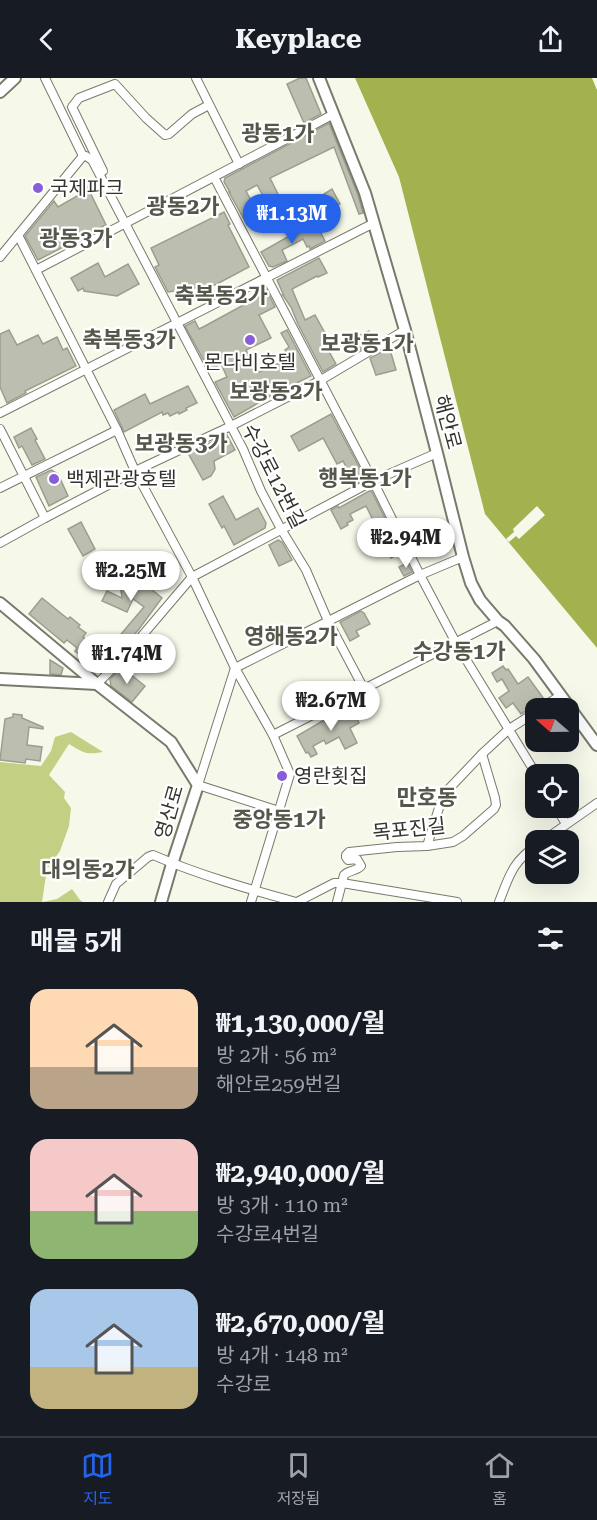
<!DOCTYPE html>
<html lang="ko">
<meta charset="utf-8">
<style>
:root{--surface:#171b24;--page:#242831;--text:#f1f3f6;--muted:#9ea1a6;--line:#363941;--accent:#2563eb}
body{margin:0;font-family:"Roboto Serif","Noto Sans KR",serif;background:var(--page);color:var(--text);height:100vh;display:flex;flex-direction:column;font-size:22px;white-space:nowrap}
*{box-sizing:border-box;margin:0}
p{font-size:20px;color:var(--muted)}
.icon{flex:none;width:33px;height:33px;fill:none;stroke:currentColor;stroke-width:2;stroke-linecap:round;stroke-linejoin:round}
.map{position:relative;height:824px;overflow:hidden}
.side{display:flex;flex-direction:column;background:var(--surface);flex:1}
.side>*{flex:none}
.needle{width:39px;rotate:290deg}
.tools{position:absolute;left:525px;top:620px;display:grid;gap:12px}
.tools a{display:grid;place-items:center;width:54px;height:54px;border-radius:12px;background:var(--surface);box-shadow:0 6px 24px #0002;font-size:30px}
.price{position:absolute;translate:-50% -51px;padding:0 14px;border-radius:21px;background:#fff;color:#222;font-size:20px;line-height:39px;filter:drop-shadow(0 2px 3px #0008)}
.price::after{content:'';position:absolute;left:50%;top:36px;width:18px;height:14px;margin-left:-9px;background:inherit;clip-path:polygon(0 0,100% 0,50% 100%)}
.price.active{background:var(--accent);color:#fff}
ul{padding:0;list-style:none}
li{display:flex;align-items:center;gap:18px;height:150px;padding:0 30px}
li span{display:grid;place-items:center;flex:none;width:168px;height:120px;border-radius:18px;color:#555}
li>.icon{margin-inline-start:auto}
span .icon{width:72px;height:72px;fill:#fffc;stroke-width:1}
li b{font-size:26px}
h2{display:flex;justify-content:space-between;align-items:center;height:72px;padding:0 30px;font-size:26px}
header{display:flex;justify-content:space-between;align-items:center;height:78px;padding:0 30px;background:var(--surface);font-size:27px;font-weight:700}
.menu{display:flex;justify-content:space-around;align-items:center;height:84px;border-top:2px solid var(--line);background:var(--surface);font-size:16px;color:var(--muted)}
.menu a{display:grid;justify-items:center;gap:3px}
.menu .active{color:var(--accent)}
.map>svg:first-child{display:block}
.green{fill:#c3cf82}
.water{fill:#a4b14f}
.pier{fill:#f6f9ea}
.building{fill:#bcbfb0;stroke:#9a9d8f;stroke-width:1.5}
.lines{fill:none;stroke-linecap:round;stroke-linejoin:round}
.street-casing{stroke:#777a6c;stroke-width:10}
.secondary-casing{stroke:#777a6c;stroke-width:14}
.street{stroke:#fff;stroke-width:8}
.secondary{stroke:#fff;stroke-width:10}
.poi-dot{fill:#875ed8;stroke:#fff;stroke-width:2}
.labels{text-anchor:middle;stroke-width:4.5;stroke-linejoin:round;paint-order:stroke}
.poi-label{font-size:20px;fill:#33342e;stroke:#fff;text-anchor:start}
.street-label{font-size:20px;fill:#33342e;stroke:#fff}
.quarter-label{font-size:22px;font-weight:bold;fill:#54574a;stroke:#fff}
</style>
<header><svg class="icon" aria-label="back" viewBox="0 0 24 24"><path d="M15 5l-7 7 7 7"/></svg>Keyplace<svg class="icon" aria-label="share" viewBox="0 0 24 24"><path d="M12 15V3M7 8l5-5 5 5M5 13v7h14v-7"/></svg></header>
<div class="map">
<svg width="597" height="824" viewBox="0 0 597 824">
<rect width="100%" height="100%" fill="#f6f9ea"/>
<g class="green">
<path d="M71,654L103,674C85,677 84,675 69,666L49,697L65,714L64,720L71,730L69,748L60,773L47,791L42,824H0V684L41,688L51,673L55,659Z"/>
<polygon points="72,811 80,822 83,824 43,824 57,821"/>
</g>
<polygon class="water" points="355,0 592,0 597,12 597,570 485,436 399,99"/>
<polygon class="pier" points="537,428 545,437 519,461 516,458 509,464 506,461 514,454 513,451"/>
<g class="building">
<polygon points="300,0 306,0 321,36 304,45 287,6"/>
<polygon points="329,45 358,117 363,135 359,136 334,69 270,100 281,122 274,125 272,120 266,123 257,107 246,113 255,130 260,128 265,137 247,147 229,114 230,114 224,104 225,100"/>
<polygon points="83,100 106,147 38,182 25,158 54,123 58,129 79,117 73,105"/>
<polygon points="332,111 340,126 332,130 324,116"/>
<polygon points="224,134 230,146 228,147 249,189 215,207 168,214 155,189 159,187 151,170"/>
<polygon points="316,146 325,163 310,171 309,168 307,169 303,161 282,172 287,183 273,189 269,188 261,174 293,156 294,157"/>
<polygon points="319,180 327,195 318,199 317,198 292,211 305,242 315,237 325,255 322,256 329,269 327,270 336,286 323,294 298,246 291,229 282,216 284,218 277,202"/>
<polygon points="98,185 105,199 128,186 139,206 117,218 84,213 83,210 78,213 71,200"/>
<polygon points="265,209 275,229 259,237 271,260 246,272 253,286 254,285 259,294 289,281 285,272 289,269 281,255 287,252 311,298 272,317 234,339 215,304 227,299 221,286 209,292 185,248 195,243 199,251 205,248 260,218 257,212"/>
<polygon points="9,252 17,267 38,257 43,266 57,259 63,272 67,270 76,288 25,313 26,315 7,325 0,309 0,256"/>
<polygon points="369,253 375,263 360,272 354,260"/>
<polygon points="385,272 391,275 396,292 376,297 370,280"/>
<polygon points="188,308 197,325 186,330 187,332 179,336 178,334 170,338 168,335 163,337 162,334 124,354 114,332 145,316 150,326"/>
<polygon points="331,336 365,400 355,406 343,383 337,386 323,360 299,373 291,358"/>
<polygon points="31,350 37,361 35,362 45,381 32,387 22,368 19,370 14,359"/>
<polygon points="227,357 235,372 214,383 215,391 211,398 203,402 188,375"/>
<polygon points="51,392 58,396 68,418 49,428 36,399"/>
<polygon points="371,412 402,474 391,480 375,449 376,448 366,428 350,436 353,442 347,445 348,447 341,451 331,432 338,428 339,430"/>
<polygon points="223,418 236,442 258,430 266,445 265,450 234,467 224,448 222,450 209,426"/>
<polygon points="81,444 95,471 83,478 68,451"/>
<polygon points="278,462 282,464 292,482 279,488 269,467"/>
<polygon points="120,483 131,490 127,504 137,502 142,504 162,520 139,551 119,575 111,568 144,529 133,521 127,534 102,523 107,513 122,520 120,505 110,496"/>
<polygon points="407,485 412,494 404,498 399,489"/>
<polygon points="42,520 68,541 70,539 80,547 78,549 86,555 83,559 91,568 90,569 109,586 102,592 97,592 75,573 77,570 67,562 64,565 29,536"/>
<polygon points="361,533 364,535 370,546 356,553 359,558 350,563 340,544"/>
<polygon points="50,582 63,590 61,597 50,596"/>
<polygon points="503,588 506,592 508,591 518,606 528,599 544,621 521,636 513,625 506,630 499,620 509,613 502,601 497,604 492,595"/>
<polygon points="120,591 128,598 130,596 145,608 132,624 111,608 110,601"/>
<polygon points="351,628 359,645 350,650 357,665 345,671 339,659 326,666 324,662 313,668 317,676 311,679 308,674 306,675 297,658 324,642 325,644"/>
<polygon points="13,636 22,637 22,640 43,649 43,651 29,649 27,667 42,669 40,683 26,681 25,685 0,682 5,641 13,639"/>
</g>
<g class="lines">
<g class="street-casing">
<g id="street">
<polyline points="45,0 83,78"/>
<polyline points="196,0 239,86"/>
<polyline points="83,78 86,78 92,82 243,371 261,413 281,451 306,492 328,543 364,611"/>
<polyline points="103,93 72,29 79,20 115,6 146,40 165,57 169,56 192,36 209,27"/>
<polyline points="214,99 373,403 420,497 456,565 536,696"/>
<polyline points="18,157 117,352 135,393 192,499 235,590 273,657 290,696 251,824"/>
<polyline points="0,179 83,78"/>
<polyline points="36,192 334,36"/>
<polyline points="0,335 372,146"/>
<polyline points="0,351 45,440"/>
<polyline points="0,410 117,352"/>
<polyline points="0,465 45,440 135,393 231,348 321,302 405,252"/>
<polyline points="97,606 124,579 192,499 373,403 437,375"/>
<polyline points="541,630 560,618"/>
<polyline points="273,657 498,543"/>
<polyline points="556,729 566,746"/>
<polyline points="279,733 198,707 235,590 420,497 463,479"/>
<polyline points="544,762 597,725"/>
<polyline points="427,768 443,717 482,676"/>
<path d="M108,824L116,806L148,779L153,777C199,797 248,811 296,824"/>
<polyline points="297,824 334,805 342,805 457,824"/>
<path d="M337,824L344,797C349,792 357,793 361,788L357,781L348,782L346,779V777L349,774L397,769L427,768L453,764L463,758L494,731L496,727L495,720L482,676L509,651L536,634"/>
<path d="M499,824C509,799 512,784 536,768"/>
</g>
</g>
<g class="secondary-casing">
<g id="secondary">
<polyline points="319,0 365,115 405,252 437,375 463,479 471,505 480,522 498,543 505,548 534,581 597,667"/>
<polyline points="0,14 15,0"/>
<polyline points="0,525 97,606 171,664 198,707 172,786 161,824"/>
<polyline points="0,601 97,606"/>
</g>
</g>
<use href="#street" class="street"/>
<use href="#secondary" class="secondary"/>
</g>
<g class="poi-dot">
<circle cx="38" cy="110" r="6"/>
<circle cx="250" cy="262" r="6"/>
<circle cx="54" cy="401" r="6"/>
<circle cx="282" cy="698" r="6"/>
</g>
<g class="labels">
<g class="poi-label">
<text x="50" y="117">국제파크</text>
<text x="250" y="291" text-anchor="middle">몬다비호텔</text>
<text x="66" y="408">백제관광호텔</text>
<text x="294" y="705">영란횟집</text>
</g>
<g class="street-label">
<text transform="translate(448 344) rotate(75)" y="7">해안로</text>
<text transform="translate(274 398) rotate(63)" y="7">수강로12번길</text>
<text transform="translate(169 734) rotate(-74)" y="7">영산로</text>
<text transform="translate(409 751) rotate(-6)" y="7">목포진길</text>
</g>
<g class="quarter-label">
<text x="278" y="63">광동1가</text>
<text x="183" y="136">광동2가</text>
<text x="76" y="168">광동3가</text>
<text x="221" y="225">축복동2가</text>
<text x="129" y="269">축복동3가</text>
<text x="367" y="273">보광동1가</text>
<text x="276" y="321">보광동2가</text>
<text x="181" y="373">보광동3가</text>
<text x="365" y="408">행복동1가</text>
<text x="291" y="566">영해동2가</text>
<text x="459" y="581">수강동1가</text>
<text x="427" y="727">만호동</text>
<text x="279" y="749">중앙동1가</text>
<text x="88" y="799">대의동2가</text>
</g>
</g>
</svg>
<div class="tools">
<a><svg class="needle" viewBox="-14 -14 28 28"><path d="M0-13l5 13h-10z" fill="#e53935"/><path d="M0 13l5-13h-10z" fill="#9ea1a6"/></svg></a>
<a><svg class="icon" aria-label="locate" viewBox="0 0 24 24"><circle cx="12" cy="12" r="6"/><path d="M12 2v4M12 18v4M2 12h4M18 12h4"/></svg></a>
<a><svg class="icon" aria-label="layers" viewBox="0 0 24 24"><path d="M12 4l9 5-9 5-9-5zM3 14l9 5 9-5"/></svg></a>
</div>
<b class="price active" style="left:292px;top:167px">₩1.13M</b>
<b class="price" style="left:406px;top:491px">₩2.94M</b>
<b class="price" style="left:131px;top:524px">₩2.25M</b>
<b class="price" style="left:127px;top:607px">₩1.74M</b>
<b class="price" style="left:331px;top:654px">₩2.67M</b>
</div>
<section class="side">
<h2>매물 5개<svg class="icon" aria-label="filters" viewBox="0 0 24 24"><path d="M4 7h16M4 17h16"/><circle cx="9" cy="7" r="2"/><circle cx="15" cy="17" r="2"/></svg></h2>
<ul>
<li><span style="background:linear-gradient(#ffd9b3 65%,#b9a48a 0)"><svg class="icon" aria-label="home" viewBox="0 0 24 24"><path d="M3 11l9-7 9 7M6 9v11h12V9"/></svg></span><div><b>₩1,130,000/월</b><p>방 2개 · 56 m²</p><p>해안로259번길</p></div></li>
<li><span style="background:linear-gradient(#f6c9c9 60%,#8fb573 0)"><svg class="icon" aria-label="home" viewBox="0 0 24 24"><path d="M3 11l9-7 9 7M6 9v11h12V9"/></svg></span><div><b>₩2,940,000/월</b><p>방 3개 · 110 m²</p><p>수강로4번길</p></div></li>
<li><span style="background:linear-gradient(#a9c7e8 65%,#c2b280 0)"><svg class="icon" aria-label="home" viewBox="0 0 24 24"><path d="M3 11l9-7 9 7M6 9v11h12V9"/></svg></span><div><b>₩2,670,000/월</b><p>방 4개 · 148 m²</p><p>수강로</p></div></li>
</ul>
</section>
<nav class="menu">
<a class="active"><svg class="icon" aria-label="map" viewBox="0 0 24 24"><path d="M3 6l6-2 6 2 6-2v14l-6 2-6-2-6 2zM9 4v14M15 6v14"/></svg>지도</a>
<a><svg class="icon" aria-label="saved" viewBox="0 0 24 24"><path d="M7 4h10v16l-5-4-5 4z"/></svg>저장됨</a>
<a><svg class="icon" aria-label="home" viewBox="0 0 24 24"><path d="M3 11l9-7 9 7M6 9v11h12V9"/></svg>홈</a>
</nav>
